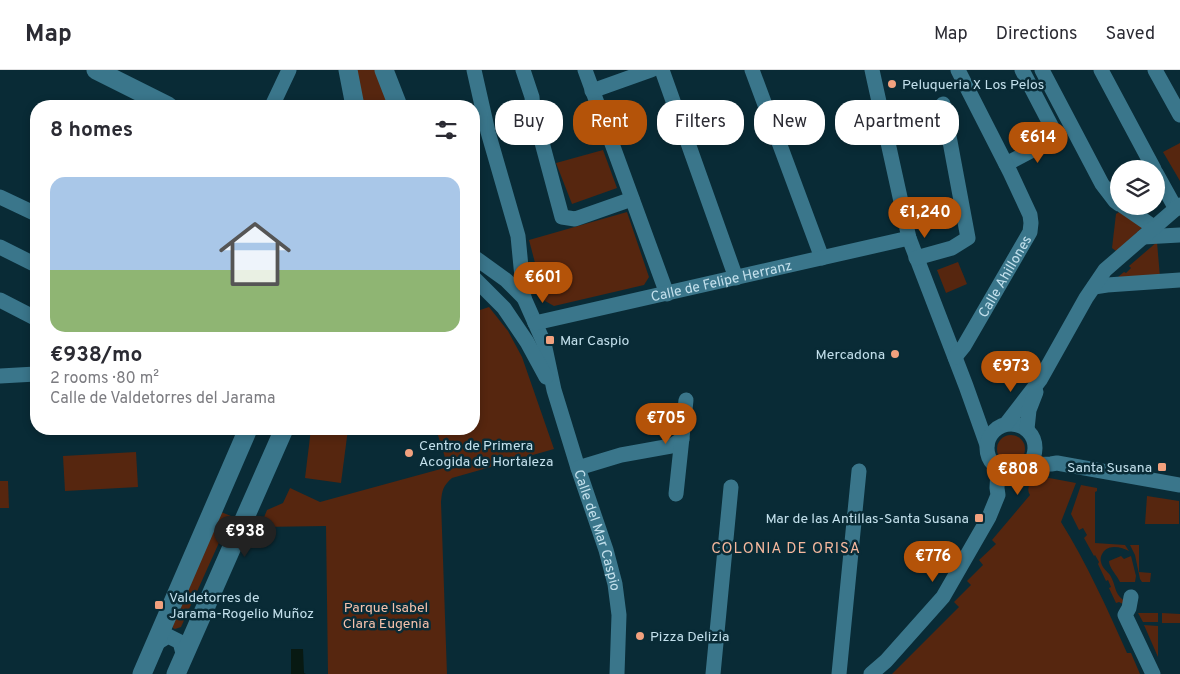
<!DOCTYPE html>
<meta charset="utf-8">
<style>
:root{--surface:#fff;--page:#f2f2f3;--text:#2b2b33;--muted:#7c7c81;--line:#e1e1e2;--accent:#b45309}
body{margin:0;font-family:Overpass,sans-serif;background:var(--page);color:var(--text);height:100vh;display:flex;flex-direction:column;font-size:19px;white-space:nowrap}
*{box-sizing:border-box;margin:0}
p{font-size:16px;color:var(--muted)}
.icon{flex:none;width:28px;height:28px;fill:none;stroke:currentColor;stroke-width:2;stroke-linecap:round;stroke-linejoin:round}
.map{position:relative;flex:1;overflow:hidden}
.panel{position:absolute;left:30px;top:30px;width:450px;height:335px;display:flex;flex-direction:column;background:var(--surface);border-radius:20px;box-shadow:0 2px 8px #0003}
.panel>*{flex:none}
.guide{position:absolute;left:495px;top:30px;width:475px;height:45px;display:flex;gap:10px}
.controls{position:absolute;left:1110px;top:90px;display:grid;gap:10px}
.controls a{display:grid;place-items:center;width:55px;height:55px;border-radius:50%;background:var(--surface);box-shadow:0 2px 8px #0003;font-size:25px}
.price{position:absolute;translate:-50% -42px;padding:0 11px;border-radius:18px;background:var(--accent);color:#fff;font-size:16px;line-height:32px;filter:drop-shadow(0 1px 2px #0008)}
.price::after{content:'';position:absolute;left:50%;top:30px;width:15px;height:11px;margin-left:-8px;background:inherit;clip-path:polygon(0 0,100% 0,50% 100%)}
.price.on{background:#222;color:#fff}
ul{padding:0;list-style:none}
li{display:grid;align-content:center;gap:10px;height:265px;padding:0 20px}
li+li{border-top:1px solid var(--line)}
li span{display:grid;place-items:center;height:155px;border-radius:15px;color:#555}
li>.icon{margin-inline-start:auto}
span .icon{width:90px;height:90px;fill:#fffc;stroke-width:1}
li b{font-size:21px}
h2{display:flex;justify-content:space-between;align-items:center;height:60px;padding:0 20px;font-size:21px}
.chip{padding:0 18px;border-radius:20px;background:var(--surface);box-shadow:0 2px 8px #0003;font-size:18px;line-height:45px}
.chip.on{background:var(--accent);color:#fff}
header{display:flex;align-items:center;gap:30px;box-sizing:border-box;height:70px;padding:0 25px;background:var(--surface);border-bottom:1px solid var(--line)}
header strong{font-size:24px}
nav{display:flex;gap:28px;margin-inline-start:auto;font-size:18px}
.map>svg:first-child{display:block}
.green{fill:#56260f}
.water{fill:#081912}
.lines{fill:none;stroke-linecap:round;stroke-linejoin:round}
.minor{stroke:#3a768b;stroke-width:15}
.tertiary{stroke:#3a768b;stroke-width:19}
.poi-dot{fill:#f2a17e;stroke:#092b36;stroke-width:2}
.labels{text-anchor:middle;stroke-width:5;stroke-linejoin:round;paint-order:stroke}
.poi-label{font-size:14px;fill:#c3e0ec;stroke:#092b36;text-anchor:start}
.street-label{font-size:14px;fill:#c3e0ec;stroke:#092b36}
.park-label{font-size:14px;fill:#f5c1ab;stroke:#092b36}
.neighbourhood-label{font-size:15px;letter-spacing:1px;fill:#f5b89e;stroke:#092b36}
</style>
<header>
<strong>Map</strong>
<nav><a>Map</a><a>Directions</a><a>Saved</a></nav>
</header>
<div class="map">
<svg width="1180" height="604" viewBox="0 0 1180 604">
<rect width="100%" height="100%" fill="#092b36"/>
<g class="green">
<polygon points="354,0 378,0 392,36 362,36"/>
<polygon points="1180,73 1180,111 1163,82"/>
<polygon points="603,80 617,118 572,134 556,93"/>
<polygon points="627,142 649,207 644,215 554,236 545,231 529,170"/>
<polygon points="1119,142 1144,156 1119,179 1116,181 1112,178 1116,144"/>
<polygon points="1157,172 1160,207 1118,207 1124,202 1126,203 1131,198 1129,196"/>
<polygon points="958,192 967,214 946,223 937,200"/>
<path d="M489,237L508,261L522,287L554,379L452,408C443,416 442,420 441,432L447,604H328L326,456L260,457L267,440L283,433L290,418L320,432L448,397L436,359H474V242Z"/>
<polygon points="311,359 348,359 341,413 305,408"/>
<circle cx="1011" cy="379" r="14"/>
<polygon points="136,382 138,417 65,421 63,386"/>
<path d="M1044,407L1076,413L1061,452C1087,494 1107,538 1127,583H1131L1140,604H892L959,537L954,532L971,515L967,511L983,495L979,490L996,474L992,470L1030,425C1024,415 1035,408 1044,407Z"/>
<polygon points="0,411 8,411 9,438 0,438"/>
<path d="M1081,415L1097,418V421L1095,422V473L1125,475L1129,481C1122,478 1112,474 1104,481C1101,485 1100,488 1101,492C1102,498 1107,501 1110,505C1117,517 1113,523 1126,532L1125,535L1119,532L1116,533L1109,518L1111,517L1108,510L1106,511L1098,494L1099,492L1095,485L1094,486L1084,468L1087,465L1083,458L1079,460L1071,444Z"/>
<polygon points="1147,426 1179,431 1179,454 1145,454"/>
<polygon points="221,442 231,446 181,557 175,559 173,558 173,553"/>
<polygon points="1130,475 1139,475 1139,502 1151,503 1150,512 1142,512 1140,509 1135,485"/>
<path d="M1121,486L1124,489L1131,486L1136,506L1135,512H1120C1117,505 1109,498 1109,491Z"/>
<polygon points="1138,543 1158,543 1158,552 1143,552"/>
<polygon points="1162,543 1180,544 1180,553 1162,553"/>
<polygon points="1144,555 1158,556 1158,587"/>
</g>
<polygon class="water" points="291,579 303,579 304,603 306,604 291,604"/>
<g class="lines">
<g class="minor">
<polyline points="474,0 488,62 518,166 524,228"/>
<polyline points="523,0 532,27 533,39 562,147 575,149 632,129"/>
<polyline points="585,0 667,224"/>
<polyline points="662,0 736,208"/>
<polyline points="752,0 822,188"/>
<polyline points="872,0 909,168 966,316 987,375"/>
<polyline points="1042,0 1102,114 1115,131 1119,134"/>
<polyline points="1101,0 1154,99"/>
<polyline points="1155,0 1180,45"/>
<polyline points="592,21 651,0"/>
<polyline points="272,36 289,0"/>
<polyline points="1006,94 1057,67 1022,0"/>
<polyline points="1156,103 1176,139"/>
<polyline points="0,127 36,144"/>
<polyline points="1123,136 1155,158"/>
<polyline points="1143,167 1180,165"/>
<polyline points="0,177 36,195"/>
<path id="s1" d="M474,187L506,210L524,228L544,273L554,320L578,398L606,480L615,514L619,545L617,604"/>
<polyline points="916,188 952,178 968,168 943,34"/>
<polyline points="474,208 504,238 527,272 546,307"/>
<polyline points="1094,217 1107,215 1180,210"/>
<polyline points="0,230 33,247"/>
<path id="s2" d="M535,253L909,168"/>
<path id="s3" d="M955,287L964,276L1030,162L1031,153L1030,145L1010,102L958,0"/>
<polyline points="0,306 36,304"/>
<circle cx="1011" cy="378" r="24"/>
<polyline points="1006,354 1040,310 1086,228 1105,200 1180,135"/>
<polyline points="1027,359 1029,340 1036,322"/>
<polyline points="1030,395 1051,394 1057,393 1180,415"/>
<polyline points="578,398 621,385 671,376 682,369"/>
<polyline points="676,424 686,330"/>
<polyline points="1131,527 1129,538 1125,545 1153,604"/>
<polyline points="155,574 168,566 180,572 184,587"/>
<polyline points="713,604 731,417"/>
<polyline points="839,604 859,401"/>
<polyline points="871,604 886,591 943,527 989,447 998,425 997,418 998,399"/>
</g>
<g class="tertiary">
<polyline points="96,0 168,36"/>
<polyline points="348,0 355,36"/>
<polyline points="384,0 398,36"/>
<polyline points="142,604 248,359"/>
<polyline points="176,604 284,359"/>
</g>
</g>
<g class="poi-dot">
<circle cx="892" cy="14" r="5"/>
<rect x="545" y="265" width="10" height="10" rx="2.5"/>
<circle cx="895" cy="284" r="5"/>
<circle cx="409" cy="383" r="5"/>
<rect x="1157" y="392" width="10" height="10" rx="2.5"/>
<rect x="974" y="443" width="10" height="10" rx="2.5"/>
<rect x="154" y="530" width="10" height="10" rx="2.5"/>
<circle cx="640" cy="566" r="5"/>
</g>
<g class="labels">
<g class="poi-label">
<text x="902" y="19">Peluqueria X Los Pelos</text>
<text x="560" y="275">Mar Caspio</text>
<text x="885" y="289" text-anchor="end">Mercadona</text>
<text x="419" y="380">Centro de Primera<tspan x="419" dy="16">Acogida de Hortaleza</tspan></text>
<text x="1152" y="402" text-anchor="end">Santa Susana</text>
<text x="969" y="453" text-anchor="end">Mar de las Antillas-Santa Susana</text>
<text x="169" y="532">Valdetorres de<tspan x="169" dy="16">Jarama-Rogelio Muñoz</tspan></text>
<text x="650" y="571">Pizza Delizia</text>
</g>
<g class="street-label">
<text dy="5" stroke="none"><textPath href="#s3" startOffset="95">Calle Ahillones</textPath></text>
<text dy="5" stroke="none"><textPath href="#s2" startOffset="191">Calle de Felipe Herranz</textPath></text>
<text dy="5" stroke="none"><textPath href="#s1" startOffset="309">Calle del Mar Caspio</textPath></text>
</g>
<g class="park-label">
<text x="386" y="542">Parque Isabel<tspan x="386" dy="16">Clara Eugenia</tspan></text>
</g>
<g class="neighbourhood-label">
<text x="786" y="483">COLONIA DE ORISA</text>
</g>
</g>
</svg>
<div class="controls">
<a><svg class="icon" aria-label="layers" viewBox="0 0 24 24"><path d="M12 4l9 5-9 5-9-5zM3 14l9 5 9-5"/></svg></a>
</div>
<b class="price" style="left:1038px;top:94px">€614</b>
<b class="price" style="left:925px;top:169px">€1,240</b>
<b class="price" style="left:543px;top:234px">€601</b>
<b class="price" style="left:1011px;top:323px">€973</b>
<b class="price" style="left:666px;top:375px">€705</b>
<b class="price" style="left:1018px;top:426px">€808</b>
<b class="price on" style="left:245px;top:488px">€938</b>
<b class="price" style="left:933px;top:513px">€776</b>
<div class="guide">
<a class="chip">Buy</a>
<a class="chip on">Rent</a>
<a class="chip">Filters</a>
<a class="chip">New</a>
<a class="chip">Apartment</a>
</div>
<section class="panel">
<h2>8 homes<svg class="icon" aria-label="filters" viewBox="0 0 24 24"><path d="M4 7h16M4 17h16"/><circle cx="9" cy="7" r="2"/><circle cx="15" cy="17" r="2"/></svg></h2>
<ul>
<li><span style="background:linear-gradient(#a9c7e8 60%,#8fb573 0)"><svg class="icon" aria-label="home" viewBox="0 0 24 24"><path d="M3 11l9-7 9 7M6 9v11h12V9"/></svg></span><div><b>€938/mo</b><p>2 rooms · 80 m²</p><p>Calle de Valdetorres del Jarama</p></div></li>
</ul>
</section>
</div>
